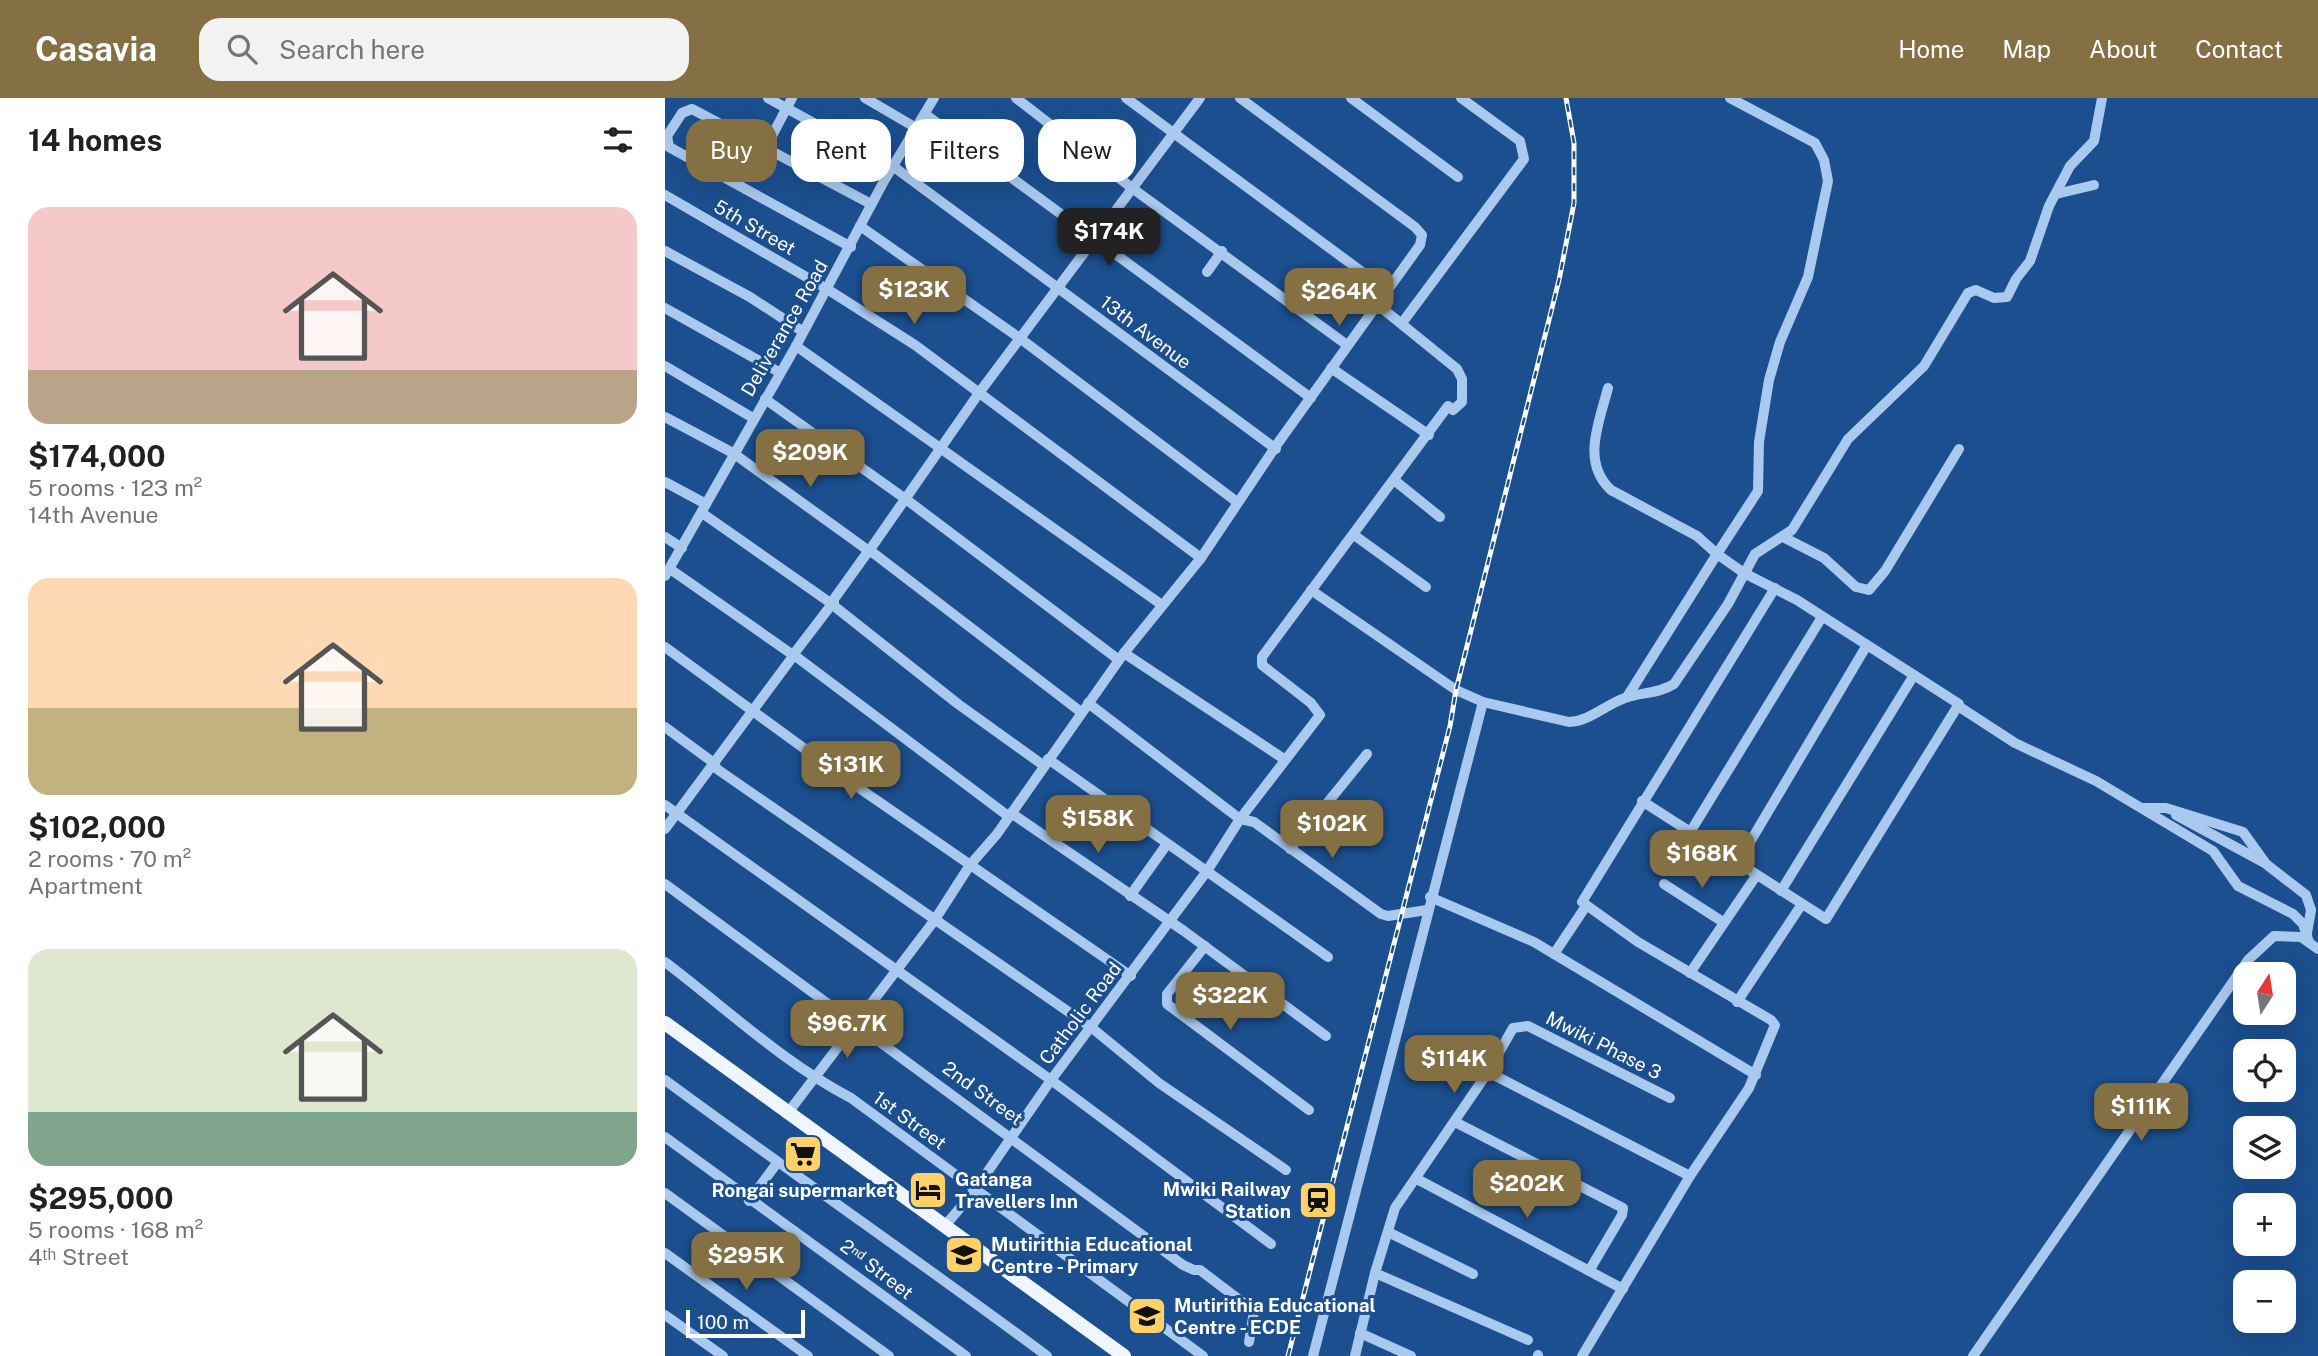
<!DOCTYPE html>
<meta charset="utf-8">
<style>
:root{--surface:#fff;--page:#f2f2f2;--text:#202124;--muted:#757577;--accent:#847042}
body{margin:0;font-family:"Public Sans",sans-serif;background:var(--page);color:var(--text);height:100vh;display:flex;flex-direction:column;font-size:26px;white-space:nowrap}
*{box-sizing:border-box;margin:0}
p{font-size:23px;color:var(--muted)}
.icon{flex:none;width:38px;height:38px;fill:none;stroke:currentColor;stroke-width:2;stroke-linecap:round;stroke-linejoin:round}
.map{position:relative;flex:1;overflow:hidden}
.panel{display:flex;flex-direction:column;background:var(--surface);width:665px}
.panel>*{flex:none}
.hud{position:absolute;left:21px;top:21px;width:665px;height:63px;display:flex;gap:14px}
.needle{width:46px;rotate:12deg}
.fabs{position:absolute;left:1568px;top:864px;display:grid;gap:14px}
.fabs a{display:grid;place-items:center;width:63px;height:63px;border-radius:14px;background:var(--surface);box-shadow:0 7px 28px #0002;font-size:35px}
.scale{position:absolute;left:21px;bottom:18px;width:119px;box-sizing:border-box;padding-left:7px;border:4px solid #fff;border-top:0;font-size:19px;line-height:24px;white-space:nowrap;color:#fff;-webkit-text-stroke:5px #1b4f8f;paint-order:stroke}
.price{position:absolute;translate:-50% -60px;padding:0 16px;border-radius:14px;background:var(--accent);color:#fff;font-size:23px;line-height:46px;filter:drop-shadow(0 2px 4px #0008)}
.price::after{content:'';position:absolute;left:50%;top:42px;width:21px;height:16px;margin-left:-10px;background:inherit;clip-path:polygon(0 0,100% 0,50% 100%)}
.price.on{background:#222;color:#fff}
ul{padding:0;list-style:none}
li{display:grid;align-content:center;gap:14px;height:371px;padding:0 28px}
li span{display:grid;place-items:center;height:217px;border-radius:21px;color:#555}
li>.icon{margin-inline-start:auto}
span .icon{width:126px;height:126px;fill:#fffc;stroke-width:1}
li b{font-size:30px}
h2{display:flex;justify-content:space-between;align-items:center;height:84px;padding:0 28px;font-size:30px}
.tag{padding:0 24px;border-radius:21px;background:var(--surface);box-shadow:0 7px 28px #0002;font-size:24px;line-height:63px}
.tag.on{background:var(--accent);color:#fff}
header{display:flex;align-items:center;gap:42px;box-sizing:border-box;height:98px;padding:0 35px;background:var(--accent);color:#fff}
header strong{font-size:33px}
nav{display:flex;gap:38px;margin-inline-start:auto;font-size:24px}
.search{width:490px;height:63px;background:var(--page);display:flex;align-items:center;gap:18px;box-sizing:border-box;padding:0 24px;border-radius:21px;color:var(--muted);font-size:26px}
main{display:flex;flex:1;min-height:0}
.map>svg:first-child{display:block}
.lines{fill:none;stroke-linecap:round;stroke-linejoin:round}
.minor{stroke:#a9c9ee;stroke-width:10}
.major{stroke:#f0f6ff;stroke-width:14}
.rail-casing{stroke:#fff;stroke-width:5}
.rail{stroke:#1b4f8f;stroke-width:2.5;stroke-dasharray:8;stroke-linecap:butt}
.labels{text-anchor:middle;stroke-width:6;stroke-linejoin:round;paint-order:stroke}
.street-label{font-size:19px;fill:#fff;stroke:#1b4f8f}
.poi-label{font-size:19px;font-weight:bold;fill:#fff;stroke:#1b4f8f;text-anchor:start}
</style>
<header>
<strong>Casavia</strong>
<div class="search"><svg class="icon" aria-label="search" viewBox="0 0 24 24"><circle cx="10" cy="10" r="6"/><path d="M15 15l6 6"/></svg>Search here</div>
<nav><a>Home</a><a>Map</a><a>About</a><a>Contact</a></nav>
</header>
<main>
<section class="panel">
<h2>14 homes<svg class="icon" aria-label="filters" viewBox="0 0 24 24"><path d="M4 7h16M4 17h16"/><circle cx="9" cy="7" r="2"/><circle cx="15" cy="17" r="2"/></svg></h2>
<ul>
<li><span style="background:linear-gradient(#f6c9c9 75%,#b9a48a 0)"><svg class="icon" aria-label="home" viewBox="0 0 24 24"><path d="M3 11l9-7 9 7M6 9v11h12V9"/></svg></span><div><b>$174,000</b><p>5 rooms · 123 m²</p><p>14th Avenue</p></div></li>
<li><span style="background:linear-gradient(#ffd9b3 60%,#c2b280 0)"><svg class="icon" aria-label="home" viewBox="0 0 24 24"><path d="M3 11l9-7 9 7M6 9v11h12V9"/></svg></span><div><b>$102,000</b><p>2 rooms · 70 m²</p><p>Apartment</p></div></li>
<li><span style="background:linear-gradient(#dfe7d0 75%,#7fa58c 0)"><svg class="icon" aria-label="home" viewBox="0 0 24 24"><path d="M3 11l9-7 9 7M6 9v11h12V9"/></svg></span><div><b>$295,000</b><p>5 rooms · 168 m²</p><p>4ᵗʰ Street</p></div></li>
</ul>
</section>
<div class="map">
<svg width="1653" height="1258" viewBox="0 0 1653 1258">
<rect width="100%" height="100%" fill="#1b4f8f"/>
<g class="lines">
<g class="minor">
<polyline points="103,0 229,69 611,351"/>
<polyline points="200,0 253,31"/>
<polyline points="351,0 467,90 682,247"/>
<polyline points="461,0 723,193"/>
<polyline points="686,0 793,79"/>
<polyline points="260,16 646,300"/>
<polyline points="100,51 127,0"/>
<polyline points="1391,96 1429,87"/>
<polyline points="0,97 162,191 250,247 536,460"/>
<polyline points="195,128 356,241 572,404"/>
<polyline points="186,149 4,49 2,38 17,15 27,11 206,106"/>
<polyline points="0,153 85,199 137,233"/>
<polyline points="542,174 557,153"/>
<polyline points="0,210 114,274"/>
<polyline points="737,225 859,61 855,43 796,0"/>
<polyline points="131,248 497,507"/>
<polyline points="0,268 88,320"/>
<polyline points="666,270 764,337"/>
<path d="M943,290C934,325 916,364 946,392L1032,438L1052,456L962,599"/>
<polyline points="100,301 242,402 454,562"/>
<polyline points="0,319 68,355 204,453 314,295 535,0"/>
<polyline points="729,382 775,419"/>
<polyline points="0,384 41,406"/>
<polyline points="689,437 761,489"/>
<polyline points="0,439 17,450"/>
<polyline points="1118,439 1159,460 1191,489 1204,492 1220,473 1294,351"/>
<polyline points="5,471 128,557 167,506 37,415"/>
<polyline points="0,478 131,248 219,83 269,0"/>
<path d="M646,492L791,592L818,604L904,624C925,623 940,607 960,600C977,594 993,596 1009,586L1063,506L1090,456L1127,432L1183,341L1259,268L1303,195L1311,192L1329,200L1342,199L1351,181L1365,163L1384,108L1405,68L1429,43L1437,0"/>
<polyline points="0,549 181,681 466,878"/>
<polyline points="459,555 619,661"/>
<polyline points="423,605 575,721 589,724 716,816 723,818 762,812"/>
<polyline points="1293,608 1350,645 1431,683 1548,753 1573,788 1628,816 1638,826 1644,844"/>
<polyline points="0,629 49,665 52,671 427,930 494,985 621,1072"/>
<polyline points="383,661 663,859"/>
<polyline points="378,667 293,606 169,508 169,501 202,455 207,454 416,614"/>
<polyline points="977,703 1161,821 1294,606 1132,502 1079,475 1052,456 1093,393 1094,344 1104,282 1115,244 1143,179 1163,83 1159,62 1150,45 1065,0"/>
<polyline points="0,707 386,982 606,1146"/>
<polyline points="1479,710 1501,710 1578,734 1601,766 1641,797 1646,812 1642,835"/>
<polyline points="346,715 519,833 661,938"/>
<polyline points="1511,717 1598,764"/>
<polyline points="0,731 129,557 343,718"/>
<polyline points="1024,736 1157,519"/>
<polyline points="625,751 702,656"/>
<polyline points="1072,766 1202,547"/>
<polyline points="0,786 518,1167 529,1172 535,1172 589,1213 584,1244"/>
<polyline points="999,786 1058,824"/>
<polyline points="1116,793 1249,577"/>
<polyline points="465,798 502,746"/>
<polyline points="765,799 869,844 1091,977"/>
<polyline points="540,848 502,896 502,906 644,1012"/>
<polyline points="889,856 921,808"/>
<path d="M0,864C62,911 117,964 186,1000L538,1258"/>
<polyline points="1025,875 1091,778"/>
<polyline points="1072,904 1137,806"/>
<polyline points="823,974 1025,1078"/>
<path d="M0,982C126,1075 256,1164 382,1258"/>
<polyline points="122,1016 269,823 305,767 332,736 459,555 536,460 613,345 755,147 757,137 750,129 575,0"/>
<polyline points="790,1024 958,1110 957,1117 924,1173"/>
<polyline points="0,1039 301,1258"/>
<polyline points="752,1081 958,1191"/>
<polyline points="0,1095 224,1258"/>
<polyline points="84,1103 112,1065"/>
<polyline points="279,1129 310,1092 386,982 542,773 575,721 655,617 646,605 597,567 597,559 783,308 788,312 797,304 797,281 792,271 713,207"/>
<polyline points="723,1134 808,1176"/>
<polyline points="0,1155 143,1258"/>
<polyline points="710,1175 863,1242"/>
<polyline points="0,1217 58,1258"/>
<polyline points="695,1235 746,1258"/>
<polyline points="648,1258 818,604"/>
<polyline points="690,1258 710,1175 730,1110 823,974 848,930 863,928 1005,1000"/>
<polyline points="873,1258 873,1257"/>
<polyline points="917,1258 1025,1078 1084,990 1110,927 1106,922 973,844 917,804 1110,490"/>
<polyline points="1308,1258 1583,862 1609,838 1636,839 1653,851"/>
</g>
<polyline class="major" points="0,925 459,1258"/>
<g class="rail-casing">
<polyline id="rail" points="623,1258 785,628 791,592 894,182 909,105 909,45 901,0"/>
</g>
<use href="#rail" class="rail"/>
</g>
<defs>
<g id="supermarket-square" transform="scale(2.0125)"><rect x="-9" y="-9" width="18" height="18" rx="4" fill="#ffd166" stroke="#1b4f8f"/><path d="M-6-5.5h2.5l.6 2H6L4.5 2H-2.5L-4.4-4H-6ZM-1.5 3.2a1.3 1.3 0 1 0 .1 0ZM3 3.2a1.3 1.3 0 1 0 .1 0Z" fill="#111"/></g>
<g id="hotel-square" transform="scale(2.0125)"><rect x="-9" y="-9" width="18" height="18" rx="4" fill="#ffd166" stroke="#1b4f8f"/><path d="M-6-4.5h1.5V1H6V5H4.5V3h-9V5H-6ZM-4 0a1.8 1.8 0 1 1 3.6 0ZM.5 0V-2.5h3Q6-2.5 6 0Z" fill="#111"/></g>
<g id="station-square" transform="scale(2.0125)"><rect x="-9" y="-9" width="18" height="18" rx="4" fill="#ffd166" stroke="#1b4f8f"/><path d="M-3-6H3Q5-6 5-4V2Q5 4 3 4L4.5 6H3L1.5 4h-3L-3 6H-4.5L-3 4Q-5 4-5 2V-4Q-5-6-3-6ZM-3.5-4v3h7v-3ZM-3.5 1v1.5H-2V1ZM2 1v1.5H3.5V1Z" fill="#111"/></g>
<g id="school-square" transform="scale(2.0125)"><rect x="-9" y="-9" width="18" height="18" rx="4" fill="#ffd166" stroke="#1b4f8f"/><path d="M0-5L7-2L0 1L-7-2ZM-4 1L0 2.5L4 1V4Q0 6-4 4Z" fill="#111"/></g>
</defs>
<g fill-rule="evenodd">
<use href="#supermarket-square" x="138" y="1056"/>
<use href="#hotel-square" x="263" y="1092"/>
<use href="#station-square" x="653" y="1102"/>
<use href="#school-square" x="299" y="1157"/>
<use href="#school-square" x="482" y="1218"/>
</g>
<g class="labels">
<g class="street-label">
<text transform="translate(90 129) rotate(30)" y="7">5th Street</text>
<text transform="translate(119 230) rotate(-60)" y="7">Deliverance Road</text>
<text transform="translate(481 234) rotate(37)" y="7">13th Avenue</text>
<text transform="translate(415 915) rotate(-53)" y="7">Catholic Road</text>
<text transform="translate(939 947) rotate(27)" y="7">Mwiki Phase 3</text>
<text transform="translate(318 995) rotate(36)" y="7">2nd Street</text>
<text transform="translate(245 1022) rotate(36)" y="7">1st Street</text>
<text transform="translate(212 1171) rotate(37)" y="7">2ⁿᵈ Street</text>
</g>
<g class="poi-label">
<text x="290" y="1088">Gatanga<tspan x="290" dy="22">Travellers Inn</tspan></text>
<text x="626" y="1098" text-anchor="end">Mwiki Railway<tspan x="626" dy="22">Station</tspan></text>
<text x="138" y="1099" text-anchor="middle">Rongai supermarket</text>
<text x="326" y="1153">Mutirithia Educational<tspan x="326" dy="22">Centre - Primary</tspan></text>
<text x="509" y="1214">Mutirithia Educational<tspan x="509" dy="22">Centre - ECDE</tspan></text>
</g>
</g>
</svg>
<div class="fabs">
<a><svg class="needle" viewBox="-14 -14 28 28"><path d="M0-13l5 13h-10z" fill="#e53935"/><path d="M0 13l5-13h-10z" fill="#757577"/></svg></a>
<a><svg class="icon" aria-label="locate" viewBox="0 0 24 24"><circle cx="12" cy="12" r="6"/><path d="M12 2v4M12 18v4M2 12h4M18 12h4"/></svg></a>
<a><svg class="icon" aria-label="layers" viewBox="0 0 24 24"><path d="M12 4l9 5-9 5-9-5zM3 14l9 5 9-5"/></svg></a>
<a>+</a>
<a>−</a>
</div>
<div class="scale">100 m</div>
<b class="price on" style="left:444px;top:170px">$174K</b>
<b class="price" style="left:249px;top:228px">$123K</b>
<b class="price" style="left:674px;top:230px">$264K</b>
<b class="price" style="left:145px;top:391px">$209K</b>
<b class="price" style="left:186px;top:703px">$131K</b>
<b class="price" style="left:433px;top:757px">$158K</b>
<b class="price" style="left:667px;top:762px">$102K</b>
<b class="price" style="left:1037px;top:792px">$168K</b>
<b class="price" style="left:565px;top:934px">$322K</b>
<b class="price" style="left:182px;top:962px">$96.7K</b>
<b class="price" style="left:789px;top:997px">$114K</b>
<b class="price" style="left:1476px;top:1045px">$111K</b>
<b class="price" style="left:862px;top:1122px">$202K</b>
<b class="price" style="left:81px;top:1194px">$295K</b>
<div class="hud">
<a class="tag on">Buy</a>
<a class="tag">Rent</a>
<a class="tag">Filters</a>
<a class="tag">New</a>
</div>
</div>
</main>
